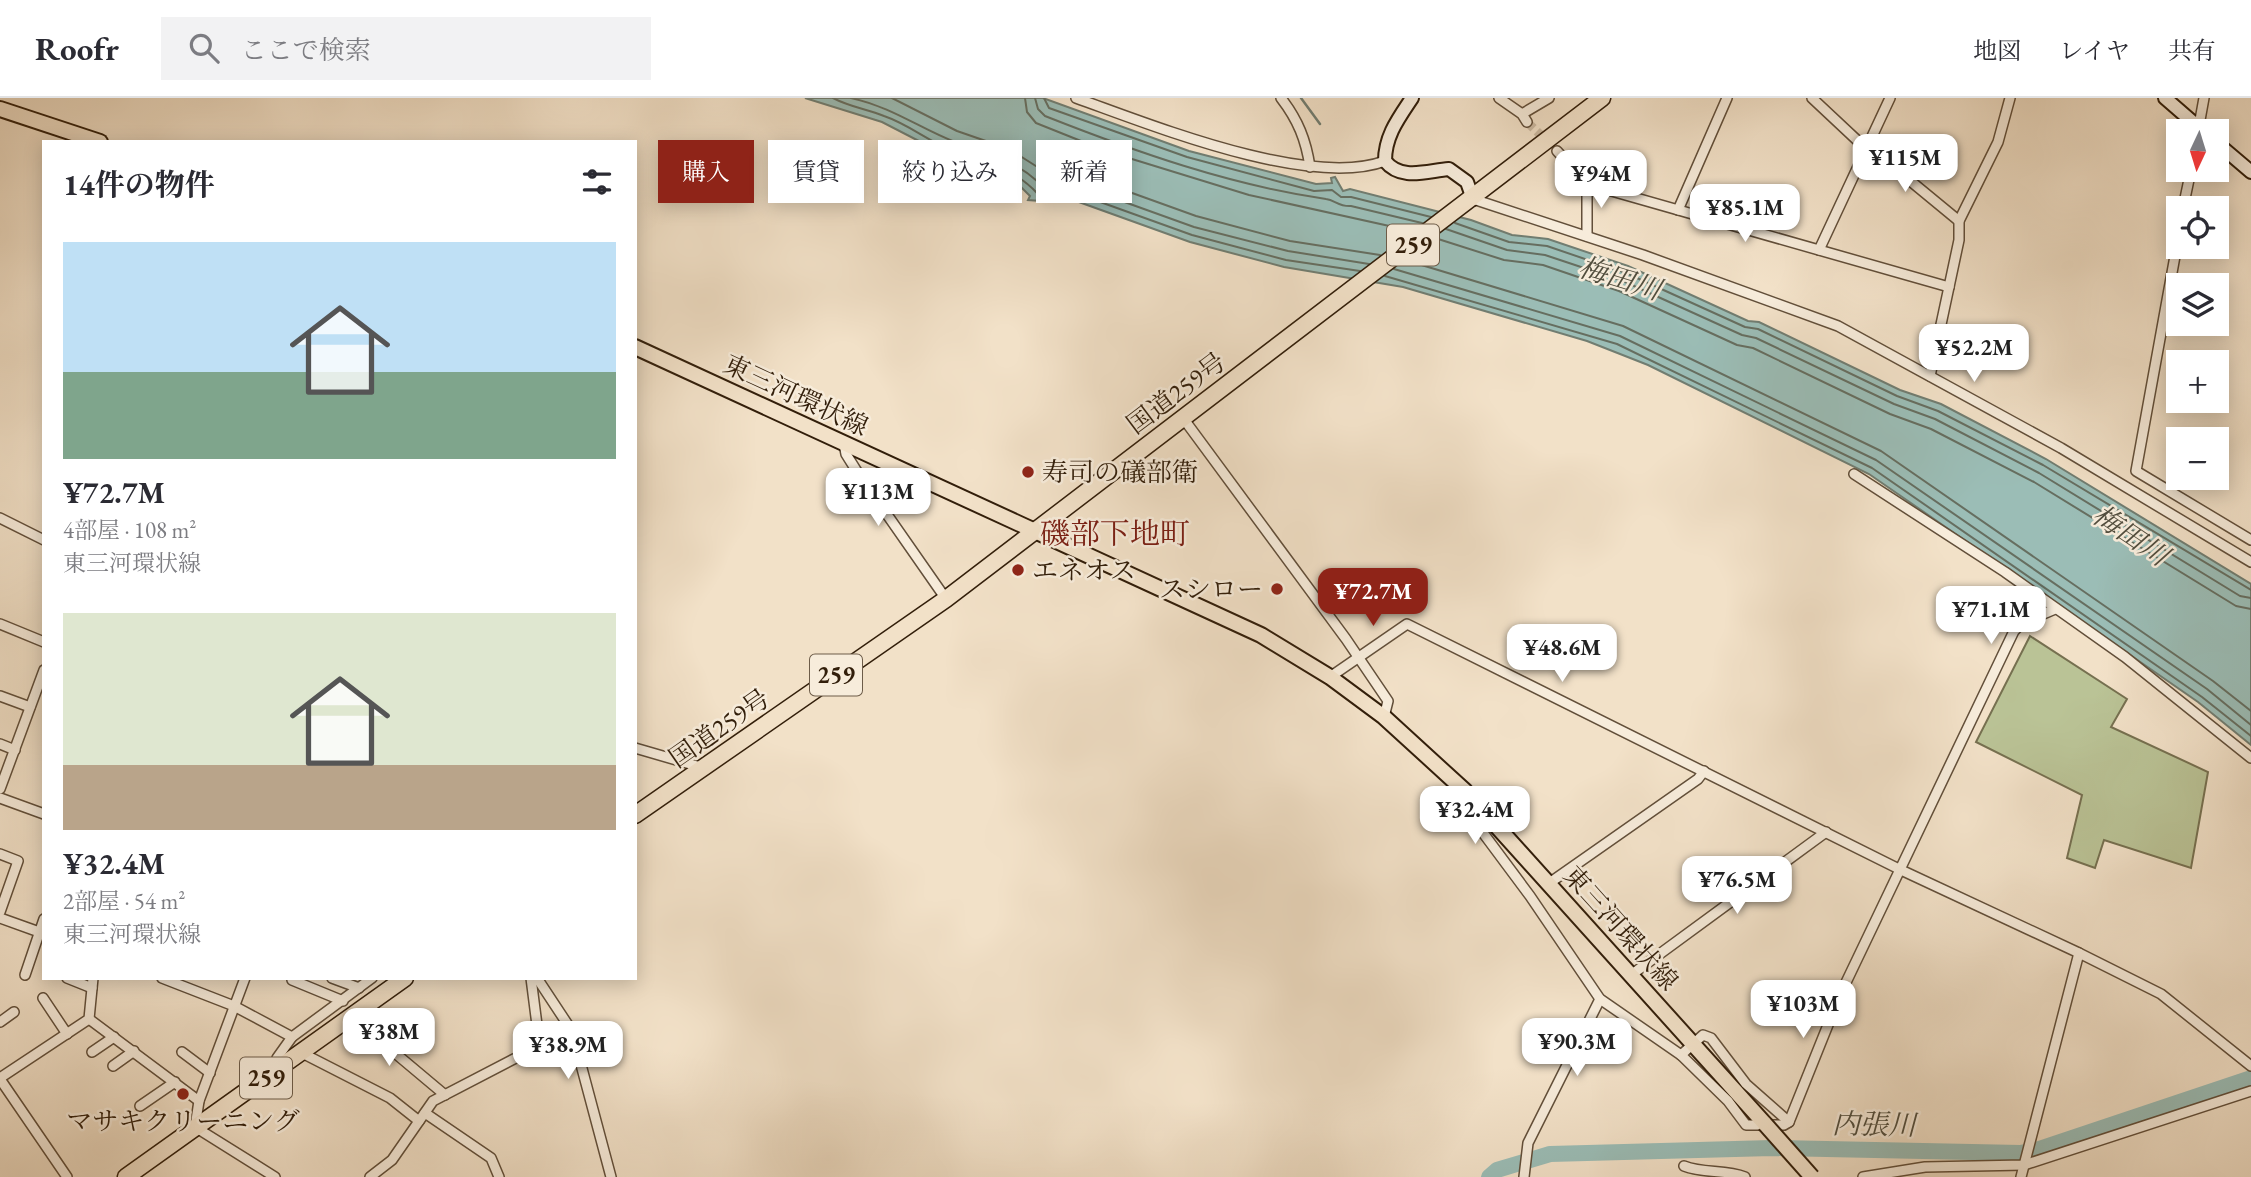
<!DOCTYPE html>
<html lang="ja">
<meta charset="utf-8">
<style>
:root{--surface:#fff;--page:#f2f2f3;--text:#2b2b33;--muted:#7c7c81;--line:#e1e1e2;--accent:#8f2418}
body{margin:0;font-family:"EB Garamond","Noto Serif JP",serif;background:var(--page);color:var(--text);height:100vh;display:flex;flex-direction:column;font-size:26px;white-space:nowrap}
*{box-sizing:border-box;margin:0}
p{font-size:23px;color:var(--muted)}
.icon{flex:none;width:38px;height:38px;fill:none;stroke:currentColor;stroke-width:2;stroke-linecap:round;stroke-linejoin:round}
.map{position:relative;flex:1;overflow:hidden}
.panel{position:absolute;left:42px;top:42px;width:595px;height:840px;display:flex;flex-direction:column;background:var(--surface);border-radius:0px;box-shadow:0 4px 18px #0003}
.panel>*{flex:none}
.top-card{position:absolute;left:658px;top:42px;width:665px;height:63px;display:flex;gap:14px}
.needle{width:46px;rotate:184deg}
.buttons{position:absolute;left:2166px;top:21px;display:grid;gap:14px}
.buttons a{display:grid;place-items:center;width:63px;height:63px;border-radius:0px;background:var(--surface);box-shadow:0 4px 18px #0003;font-size:35px}
.price{position:absolute;translate:-50% -60px;padding:0 16px;border-radius:14px;background:#fff;color:#222;font-size:23px;line-height:46px;filter:drop-shadow(0 2px 4px #0008)}
.price::after{content:'';position:absolute;left:50%;top:42px;width:21px;height:16px;margin-left:-10px;background:inherit;clip-path:polygon(0 0,100% 0,50% 100%)}
.price.on{background:var(--accent);color:#fff}
ul{padding:0;list-style:none}
li{display:grid;align-content:center;gap:14px;height:371px;padding:0 21px}
li span{display:grid;place-items:center;height:217px;border-radius:0px;color:#555}
li>.icon{margin-inline-start:auto}
span .icon{width:126px;height:126px;fill:#fffc;stroke-width:1}
li b{font-size:30px}
h2{display:flex;justify-content:space-between;align-items:center;height:84px;padding:0 21px;font-size:30px}
.chip{padding:0 24px;border-radius:0px;background:var(--surface);box-shadow:0 4px 18px #0003;font-size:24px;line-height:63px}
.chip.on{background:var(--accent);color:#fff}
header{display:flex;align-items:center;gap:42px;box-sizing:border-box;height:98px;padding:0 35px;background:var(--surface);border-bottom:2px solid var(--line)}
header strong{font-size:33px}
nav{display:flex;gap:38px;margin-inline-start:auto;font-size:24px}
.search{width:490px;height:63px;background:var(--page);display:flex;align-items:center;gap:18px;box-sizing:border-box;padding:0 24px;border-radius:0px;color:var(--muted);font-size:26px}
.map>svg:first-child{display:block}
.green{fill:#bac396;stroke:#767050;stroke-width:2}
.water{fill:#9bbdb6;stroke:#717d71;stroke-width:2}
.lines{fill:none;stroke-linecap:round;stroke-linejoin:round}
.shore{stroke:#666e60;stroke-width:2}
.stream{stroke:#717d71;stroke-width:2.5}
.river{stroke:#9bbdb6;stroke-width:16}
.street-tunnel{stroke:#ccbaa2;stroke-width:9;stroke-dasharray:9 4.5;stroke-linecap:butt}
.street-casing{stroke:#624f3a;stroke-width:12}
.secondary-casing{stroke:#321e0a;stroke-width:16}
.primary-casing{stroke:#321e0a;stroke-width:18}
.highway-casing{stroke:#321e0a;stroke-width:19}
.street{stroke:#f7ecdb;stroke-width:9}
.secondary{stroke:#f7ecdb;stroke-width:12}
.primary{stroke:#f2e1c8;stroke-width:14}
.highway{stroke:#f2e1c8;stroke-width:16}
.primary-bridge-casing{stroke:#321e0a;stroke-width:18;stroke-linecap:butt}
.primary-bridge{stroke:#f2e1c8;stroke-width:14}
.poi-dot{fill:#8f2418;stroke:#f7ecdb;stroke-width:2.5}
.labels{text-anchor:middle;stroke-width:5;stroke-linejoin:round;paint-order:stroke}
.shield{fill:#f7ecdb;stroke:#6d5c49;stroke-width:2}
.shield-label{font-size:24px;font-weight:bold;fill:#321e0a}
.street-label{font-size:26px;fill:#321e0a;stroke:#f7ecdb}
.poi-label{font-size:26px;fill:#321e0a;stroke:#f7ecdb;text-anchor:start}
.water-label{font-size:28px;font-style:italic;fill:#524e3e;stroke:#f7ecdb}
.quarter-label{font-size:30px;fill:#7a1f14;stroke:#f7ecdb}
</style>
<header>
<strong>Roofr</strong>
<div class="search"><svg class="icon" aria-label="search" viewBox="0 0 24 24"><circle cx="10" cy="10" r="6"/><path d="M15 15l6 6"/></svg>ここで検索</div>
<nav><a>地図</a><a>レイヤ</a><a>共有</a></nav>
</header>
<div class="map">
<svg width="2251" height="1079" viewBox="0 0 2251 1079">
<rect width="100%" height="100%" fill="#f2e1c8"/>
<filter id="stains"><feTurbulence type="fractalNoise" baseFrequency=".00286" numOctaves="4"/><feColorMatrix values="0 0 0 0 .2 0 0 0 0 .09 0 0 0 0 .02 0 0 0 .5 -.17"/></filter>
<radialGradient id="worn" r=".72"><stop offset=".6" stop-color="#630" stop-opacity="0"/><stop offset="1" stop-color="#630" stop-opacity=".3"/></radialGradient>
<polygon class="green" points="2030,538 2127,601 2111,629 2208,674 2191,770 2104,742 2095,770 2067,760 2082,697 1976,644"/>
<polygon class="water" points="805,0 1043,0 1189,53 1316,86 1332,85 1331,80 1335,79 1343,93 1350,91 1471,122 1512,137 1548,141 1628,168 1748,223 1759,224 1900,292 1941,306 2046,361 2251,486 2251,647 2198,604 1869,376 1648,267 1587,243 1403,189 1284,169 1190,144 1051,94 1041,103 1028,102 1030,98 1017,85 998,75 946,57 882,24"/>
<g class="lines">
<g class="shore">
<path d="M833,0C850,9 867,11 884,18C908,26 928,43 951,52C983,64 1013,69 1037,95L1053,87L1192,137L1286,162L1360,173"/>
<path d="M851,0C892,9 919,30 955,44C985,55 1013,61 1037,83L1055,79L1194,129L1288,153L1369,166"/>
<polyline points="892,0 957,33 1009,51 1039,70 1060,69 1196,118 1290,143 1380,157"/>
<polyline points="1025,0 1027,14 1036,25 1106,53 1249,97 1412,133"/>
<path d="M1035,0L1038,11L1045,18C1136,54 1230,87 1326,101C1335,102 1339,109 1351,108L1422,125"/>
<polyline points="1044,0 1049,10 1187,59 1314,93 1332,92 1341,99 1351,99 1431,119"/>
<polyline points="1455,125 1509,144 1547,148 1626,175 1745,229 1758,231 1897,298 1938,313 2043,367 2251,492"/>
<polyline points="1446,131 1507,152 1545,157 1623,183 1742,237 1756,240 1894,306 1935,321 2039,375 2240,498 2251,500"/>
<polyline points="1435,140 1504,162 1543,167 1619,193 1737,247 1753,250 1890,316 1931,331 2034,384 2236,508 2251,511"/>
<polyline points="1405,162 1623,228 1881,353 2213,583 2251,613"/>
<polyline points="1394,171 1620,238 1876,362 2207,591 2251,627"/>
<polyline points="1385,178 1617,246 1872,370 2202,599 2251,638"/>
</g>
<polyline class="stream" points="1301,0 1320,26"/>
<polyline class="river" points="1489,1079 1497,1072 1550,1056 1772,1050 2020,1055 2036,1052 2251,980"/>
<polyline class="street-tunnel" points="1527,24 1548,44"/>
<g class="street-casing">
<g id="street">
<path d="M1076,0C1152,27 1309,91 1385,63"/>
<path d="M1281,0C1298,22 1306,42 1310,69"/>
<polyline points="1499,0 1522,16 1527,24"/>
<polyline points="1812,0 1860,45 1868,48 1959,123"/>
<polyline points="1522,16 1549,0"/>
<polyline points="2198,33 2204,0"/>
<polyline points="1557,53 1587,86 1949,189"/>
<polyline points="1473,101 1643,157 1838,228 2061,350 2251,464"/>
<polyline points="2183,110 2191,72"/>
<polyline points="1678,112 1727,0"/>
<polyline points="2179,136 2136,373 2251,442"/>
<polyline points="1587,138 1587,86"/>
<polyline points="1819,152 1890,0"/>
<polyline points="1930,278 1959,142 1959,123 1998,44 2010,0"/>
<polyline points="1183,320 1346,541 1388,603 1384,619"/>
<polyline points="844,346 846,356 856,372 946,501"/>
<polyline points="1854,376 2005,474 2125,559 2251,660"/>
<polyline points="0,420 44,442"/>
<polyline points="0,526 44,544"/>
<polyline points="1330,579 1407,526 1901,772 2079,855 2161,896 2251,968"/>
<polyline points="0,598 30,609"/>
<polyline points="0,646 15,652"/>
<polyline points="635,650 704,670"/>
<polyline points="0,691 44,572"/>
<polyline points="1465,693 1460,704 1530,798 1600,901 1681,957 1703,937 1711,940 1746,986 1789,1024 1840,897 2014,533 2022,525 2055,511"/>
<polyline points="0,700 44,716"/>
<polyline points="0,756 18,763 0,814"/>
<polyline points="1548,786 1698,681 1704,673"/>
<polyline points="0,820 42,835"/>
<polyline points="25,877 44,821"/>
<polyline points="1631,877 1826,734"/>
<polyline points="67,880 92,890"/>
<polyline points="162,880 234,908 292,939 277,960 279,970"/>
<polyline points="245,880 199,1003 195,1029 275,1079"/>
<polyline points="332,880 359,890"/>
<polyline points="537,880 572,933 611,1079"/>
<polyline points="292,882 343,903"/>
<polyline points="43,900 67,936"/>
<polyline points="352,919 445,997"/>
<polyline points="89,921 199,1003"/>
<polyline points="0,924 14,914"/>
<polyline points="292,939 372,880"/>
<polyline points="92,954 114,939"/>
<polyline points="182,954 210,975"/>
<polyline points="302,955 390,1000 419,1023"/>
<polyline points="1681,957 1728,1003 1746,1027 1784,1027 1789,1024"/>
<polyline points="113,968 134,953"/>
<polyline points="0,980 89,921 93,880"/>
<polyline points="0,981 67,1079"/>
<polyline points="140,1008 175,984"/>
<polyline points="425,1015 491,1060 499,1079"/>
<path d="M1684,1068C1704,1076 1725,1071 1745,1079"/>
<polyline points="370,1079 392,1062 433,1003 535,950 537,927 531,880"/>
<polyline points="1524,1079 1528,1045 1600,901"/>
<polyline points="1863,1079 1925,1069 2024,1067 2251,993"/>
<polyline points="2021,1079 2079,855"/>
</g>
</g>
<g class="secondary-casing">
<g id="secondary">
<path d="M1412,0C1398,21 1385,38 1385,63C1401,83 1426,73 1449,71L1467,84L1473,101"/>
<polyline points="2165,0 2203,33"/>
<polyline points="2217,45 2251,74"/>
</g>
</g>
<g class="primary-casing">
<g id="primary">
<polyline points="0,11 100,44"/>
<polyline points="635,249 1261,537 1330,579 1384,619 1465,693 1765,1026"/>
</g>
</g>
<g class="highway-casing">
<g id="highway">
<polyline points="635,717 946,501 1602,0"/>
<polyline points="126,1079 405,880"/>
</g>
</g>
<use href="#street" class="street"/>
<use href="#secondary" class="secondary"/>
<use href="#primary" class="primary"/>
<use href="#highway" class="highway"/>
<g class="primary-bridge-casing">
<polyline id="primary-bridge" points="1765,1026 1812,1079"/>
</g>
<use href="#primary-bridge" class="primary-bridge"/>
</g>
<g class="poi-dot">
<circle cx="1028" cy="374" r="7"/>
<circle cx="1018" cy="472" r="7"/>
<circle cx="1277" cy="491" r="7"/>
<circle cx="183" cy="996" r="7"/>
</g>
<g class="labels">
<g class="shield">
<rect x="1387" y="126.5" width="52" height="41" rx="5"/>
<rect x="810" y="556.5" width="52" height="41" rx="5"/>
<rect x="240" y="959.5" width="52" height="41" rx="5"/>
</g>
<g class="shield-label">
<text x="1413" y="155">259</text>
<text x="836" y="585">259</text>
<text x="266" y="988">259</text>
</g>
<g class="street-label">
<text transform="translate(1176 295) rotate(-37)" y="9">国道259号</text>
<text transform="translate(796 297) rotate(25)" y="9">東三河環状線</text>
<text transform="translate(719 630) rotate(-35)" y="9">国道259号</text>
<text transform="translate(1621 830) rotate(48)" y="9">東三河環状線</text>
</g>
<g class="poi-label">
<text x="1042" y="383">寿司の礒部衛</text>
<text x="1032" y="481">エネオス</text>
<text x="1263" y="500" text-anchor="end">スシロー</text>
<text x="183" y="1032" text-anchor="middle">マサキクリーニング</text>
</g>
<g class="water-label">
<text transform="translate(1620 180) rotate(17)" y="10">梅田川</text>
<text transform="translate(2131 437) rotate(34)" y="10">梅田川</text>
<text transform="translate(1874 1026) rotate(1)" y="10">内張川</text>
</g>
<g class="quarter-label">
<text x="1115" y="446">磯部下地町</text>
</g>
</g>
<rect width="100%" height="100%" filter="url(#stains)"/>
<rect width="100%" height="100%" fill="url(#worn)"/>
</svg>
<div class="buttons">
<a><svg class="needle" viewBox="-14 -14 28 28"><path d="M0-13l5 13h-10z" fill="#e53935"/><path d="M0 13l5-13h-10z" fill="#7c7c81"/></svg></a>
<a><svg class="icon" aria-label="locate" viewBox="0 0 24 24"><circle cx="12" cy="12" r="6"/><path d="M12 2v4M12 18v4M2 12h4M18 12h4"/></svg></a>
<a><svg class="icon" aria-label="layers" viewBox="0 0 24 24"><path d="M12 4l9 5-9 5-9-5zM3 14l9 5 9-5"/></svg></a>
<a>+</a>
<a>−</a>
</div>
<b class="price" style="left:1905px;top:96px">¥115M</b>
<b class="price" style="left:1601px;top:112px">¥94M</b>
<b class="price" style="left:1745px;top:146px">¥85.1M</b>
<b class="price" style="left:1974px;top:286px">¥52.2M</b>
<b class="price" style="left:878px;top:430px">¥113M</b>
<b class="price on" style="left:1373px;top:530px">¥72.7M</b>
<b class="price" style="left:1991px;top:548px">¥71.1M</b>
<b class="price" style="left:1562px;top:586px">¥48.6M</b>
<b class="price" style="left:1475px;top:748px">¥32.4M</b>
<b class="price" style="left:1737px;top:818px">¥76.5M</b>
<b class="price" style="left:1803px;top:942px">¥103M</b>
<b class="price" style="left:389px;top:970px">¥38M</b>
<b class="price" style="left:1577px;top:980px">¥90.3M</b>
<b class="price" style="left:568px;top:983px">¥38.9M</b>
<div class="top-card">
<a class="chip on">購入</a>
<a class="chip">賃貸</a>
<a class="chip">絞り込み</a>
<a class="chip">新着</a>
</div>
<section class="panel">
<h2>14件の物件<svg class="icon" aria-label="filters" viewBox="0 0 24 24"><path d="M4 7h16M4 17h16"/><circle cx="9" cy="7" r="2"/><circle cx="15" cy="17" r="2"/></svg></h2>
<ul>
<li><span style="background:linear-gradient(#bfe0f5 60%,#7fa58c 0)"><svg class="icon" aria-label="home" viewBox="0 0 24 24"><path d="M3 11l9-7 9 7M6 9v11h12V9"/></svg></span><div><b>¥72.7M</b><p>4部屋 · 108 m²</p><p>東三河環状線</p></div></li>
<li><span style="background:linear-gradient(#dfe7d0 70%,#b9a48a 0)"><svg class="icon" aria-label="home" viewBox="0 0 24 24"><path d="M3 11l9-7 9 7M6 9v11h12V9"/></svg></span><div><b>¥32.4M</b><p>2部屋 · 54 m²</p><p>東三河環状線</p></div></li>
</ul>
</section>
</div>
